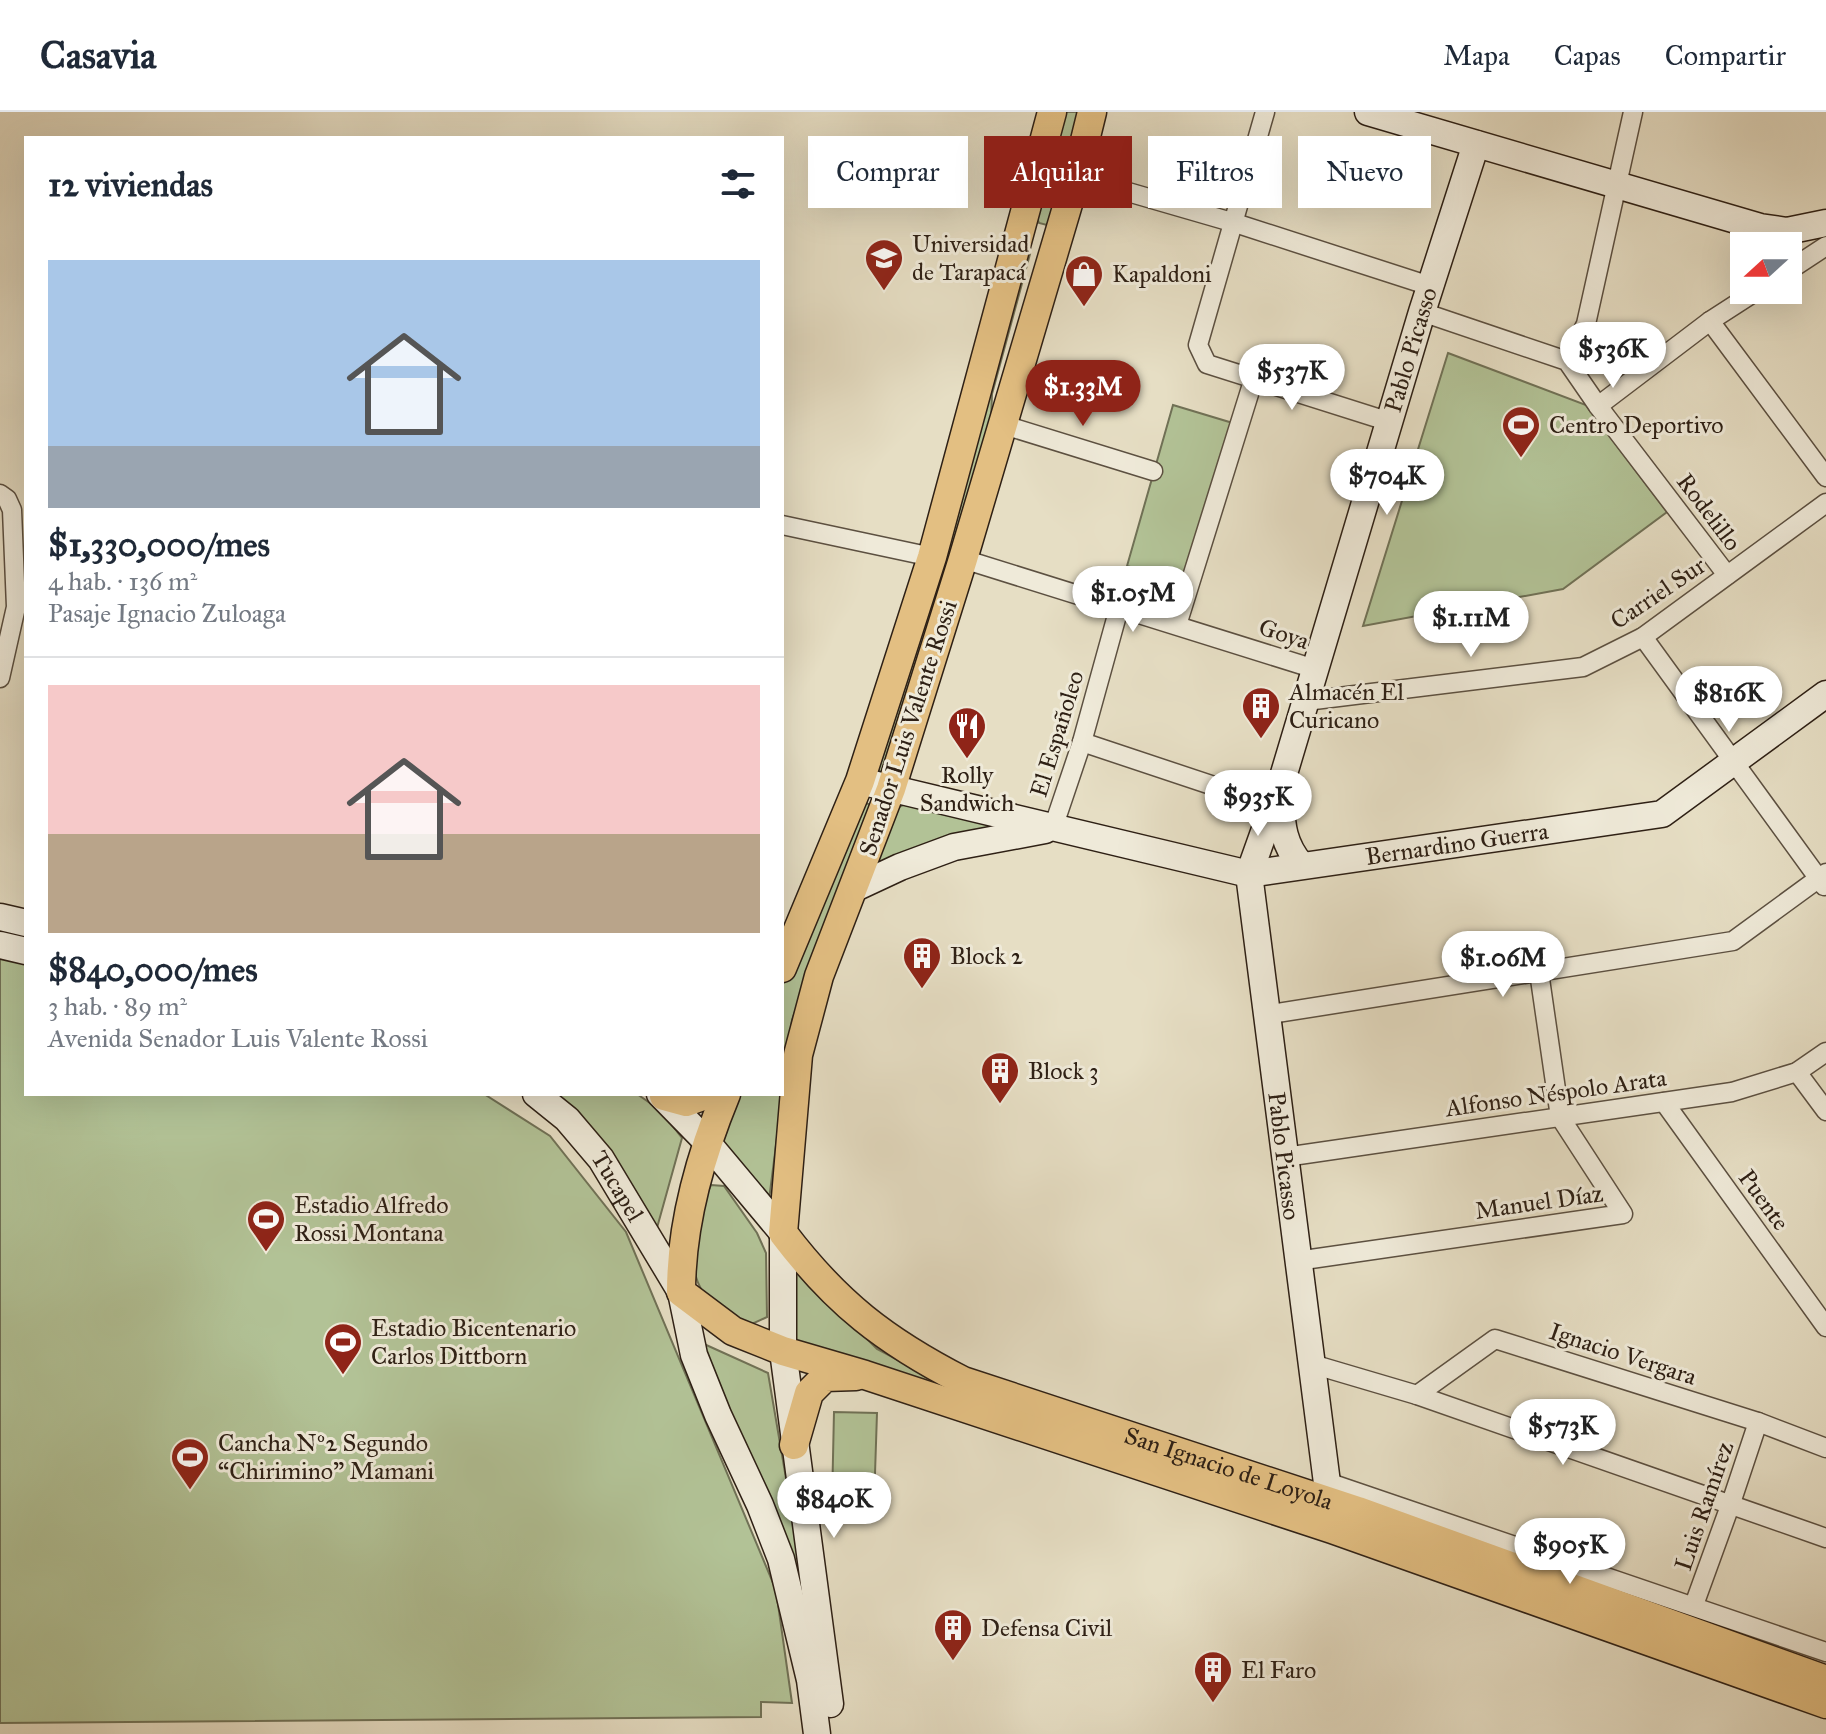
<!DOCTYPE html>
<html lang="es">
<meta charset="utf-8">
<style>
:root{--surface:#fff;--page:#f2f2f3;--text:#1f2937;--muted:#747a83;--line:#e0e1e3;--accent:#8f2418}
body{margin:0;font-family:"IM FELL Great Primer",serif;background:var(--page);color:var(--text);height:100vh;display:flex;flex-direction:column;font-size:30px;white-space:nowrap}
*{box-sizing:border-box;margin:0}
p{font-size:26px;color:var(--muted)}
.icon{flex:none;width:44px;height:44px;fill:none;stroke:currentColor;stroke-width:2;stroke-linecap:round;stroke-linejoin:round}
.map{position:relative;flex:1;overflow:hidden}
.drawer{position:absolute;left:24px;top:24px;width:760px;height:960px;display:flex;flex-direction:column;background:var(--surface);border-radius:0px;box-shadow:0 8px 32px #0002}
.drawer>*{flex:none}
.top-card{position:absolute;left:808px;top:24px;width:760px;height:72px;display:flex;gap:16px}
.needle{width:52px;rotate:249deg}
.buttons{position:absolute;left:1730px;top:120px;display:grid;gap:16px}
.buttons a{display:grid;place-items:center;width:72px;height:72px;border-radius:0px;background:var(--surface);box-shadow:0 8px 32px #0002;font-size:40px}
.price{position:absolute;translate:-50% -68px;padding:0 18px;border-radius:28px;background:#fff;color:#222;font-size:26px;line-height:52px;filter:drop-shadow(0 2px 4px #0008)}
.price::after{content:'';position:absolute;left:50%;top:48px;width:24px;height:18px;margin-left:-12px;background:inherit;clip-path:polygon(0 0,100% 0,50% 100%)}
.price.selected{background:var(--accent);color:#fff}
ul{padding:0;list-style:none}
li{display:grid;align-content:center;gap:16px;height:424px;padding:0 24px}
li+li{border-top:2px solid var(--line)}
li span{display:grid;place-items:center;height:248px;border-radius:0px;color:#555}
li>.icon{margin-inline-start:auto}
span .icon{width:144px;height:144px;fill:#fffc;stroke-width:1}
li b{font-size:34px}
h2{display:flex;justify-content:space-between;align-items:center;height:96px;padding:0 24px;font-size:34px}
.pill{padding:0 28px;border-radius:0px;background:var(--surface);box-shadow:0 8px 32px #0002;font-size:28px;line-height:72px}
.pill.selected{background:var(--accent);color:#fff}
header{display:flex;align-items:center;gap:48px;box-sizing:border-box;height:112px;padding:0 40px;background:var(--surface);border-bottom:2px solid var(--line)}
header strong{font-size:38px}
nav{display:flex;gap:44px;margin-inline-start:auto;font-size:28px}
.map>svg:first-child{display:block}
.green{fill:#b2c296;stroke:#707156;stroke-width:2}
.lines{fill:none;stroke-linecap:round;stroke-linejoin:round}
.street-casing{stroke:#5c5041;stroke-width:21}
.secondary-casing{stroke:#2e2015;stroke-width:29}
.primary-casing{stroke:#2e2015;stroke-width:31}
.street{stroke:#efead9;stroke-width:18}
.secondary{stroke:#efead9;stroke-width:26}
.primary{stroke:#e3bf82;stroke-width:28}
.labels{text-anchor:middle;stroke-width:6;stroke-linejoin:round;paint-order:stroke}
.poi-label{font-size:24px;fill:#2e2015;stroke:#efead9;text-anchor:start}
.street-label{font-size:24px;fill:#2e2015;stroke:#efead9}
</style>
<header>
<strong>Casavia</strong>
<nav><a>Mapa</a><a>Capas</a><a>Compartir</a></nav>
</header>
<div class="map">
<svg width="1826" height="1622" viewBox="0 0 1826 1622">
<rect width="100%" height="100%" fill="#e6dec4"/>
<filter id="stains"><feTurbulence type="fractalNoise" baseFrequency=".0025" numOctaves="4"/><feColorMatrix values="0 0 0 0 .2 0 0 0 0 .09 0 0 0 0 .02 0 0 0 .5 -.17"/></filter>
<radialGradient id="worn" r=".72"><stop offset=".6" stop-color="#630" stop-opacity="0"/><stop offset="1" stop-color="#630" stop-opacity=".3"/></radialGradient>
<g class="green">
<polygon points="1065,0 1085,0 1054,110 1047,113 1039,111 1036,104"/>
<polygon points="1026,140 1030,142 992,282 991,310 890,652 882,661 875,656"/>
<polygon points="1448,241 1586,293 1667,400 1563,477 1363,514"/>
<polygon points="1173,293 1236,312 1186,472 1127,454"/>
<polygon points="909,690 1008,713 960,723 875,752 897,696"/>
<polygon points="865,691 869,692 870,704 828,807 792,908 769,1088 720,1035 738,982 782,982 782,874"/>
<polygon points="0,845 26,852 26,982 484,982 550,1024 626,1120 776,1478 792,1591 761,1590 761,1605 0,1611"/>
<polygon points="555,982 637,982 660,998 682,1026 655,1123"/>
<path d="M711,1073L724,1074L757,1121L766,1141L767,1205L752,1212C736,1205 714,1197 704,1182C682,1148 695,1107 711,1073Z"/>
<polygon points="796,1157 877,1237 932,1266 927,1271 794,1229"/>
<polygon points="704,1232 768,1261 803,1466 797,1468 709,1253"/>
<polygon points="834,1300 877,1301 874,1392 832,1391"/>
</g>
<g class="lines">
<g class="street-casing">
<g id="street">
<polyline points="1265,0 1198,233 1207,252 1390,310"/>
<polyline points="1076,65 1235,111 1430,174"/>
<polyline points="1788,159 1826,134"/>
<polyline points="1422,200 1567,249 1598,294 1727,463"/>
<polyline points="1710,209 1826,365"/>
<polyline points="1567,249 1586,212 1633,0"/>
<polyline points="1598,294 1710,209 1758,178"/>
<polyline points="1001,312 1153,359"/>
<polyline points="0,382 7,387 12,398 16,495 0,566"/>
<polyline points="782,413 932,445"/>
<polyline points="963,447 1315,557"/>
<polyline points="1177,513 1254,266"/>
<polyline points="1643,525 1824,774"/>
<polyline points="1306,589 1583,555 1643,525 1826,391"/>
<polyline points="1082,630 1274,694"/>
<polyline points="1053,716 1082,630 1119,496"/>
<polyline points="1265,903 1733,829 1826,761"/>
<polyline points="1797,960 1826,999"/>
<polyline points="1664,990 1826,1215"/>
<polyline points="1285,1045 1732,980 1797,960 1826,940"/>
<polyline points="1297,1149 1623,1102 1560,1005 1539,860"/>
<polyline points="1312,1252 1417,1283 1826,1426"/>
<polyline points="1417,1283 1495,1227 1758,1310 1826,1336"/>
<polyline points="1327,1370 1826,1540"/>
<polyline points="1694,1493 1731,1391 1758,1310"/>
</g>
</g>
<g class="secondary-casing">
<g id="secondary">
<polyline points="1368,0 1760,115 1787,119 1826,111"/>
<path id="s1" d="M860,669L1249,762L1662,702L1826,582"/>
<path d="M1280,686C1282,714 1283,732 1301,753"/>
<polyline points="855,776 900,755 954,735 1045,718"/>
<polyline points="0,805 26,811"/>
<polyline points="0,833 26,839"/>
<path id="s2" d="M536,982L567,1007L601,1047L681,1180L694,1243L718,1303L760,1393L781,1447L810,1568L817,1622"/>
<polyline points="660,982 706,1029 783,1121 783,1239 830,1592"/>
<path id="s3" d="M1332,1410L1249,762L1280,675L1422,200L1476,32"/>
</g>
</g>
<g class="primary-casing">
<g id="primary">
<path id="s4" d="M1092,0L1076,65L963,447L891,677L819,864L798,943L783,1121C836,1191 885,1229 963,1269L1358,1399L1826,1568"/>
<polyline points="782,856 860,669 932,445 1052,0"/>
<path d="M726,982C700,1045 681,1111 681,1180L733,1219L783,1239L865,1263L1332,1417L1826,1592"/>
<polyline points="664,984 686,990 708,982"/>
<polyline points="794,1333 809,1281 825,1265 856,1264"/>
</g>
</g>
<use href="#street" class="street"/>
<use href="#secondary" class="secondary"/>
<use href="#primary" class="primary"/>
</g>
<defs>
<g id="university-pin" transform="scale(2)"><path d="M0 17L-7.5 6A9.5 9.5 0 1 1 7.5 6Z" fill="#8f2418" stroke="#efead9"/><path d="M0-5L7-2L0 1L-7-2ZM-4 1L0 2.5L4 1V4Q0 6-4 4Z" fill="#fff"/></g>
<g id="shop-pin" transform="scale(2)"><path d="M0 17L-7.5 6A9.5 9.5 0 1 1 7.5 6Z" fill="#8f2418" stroke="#efead9"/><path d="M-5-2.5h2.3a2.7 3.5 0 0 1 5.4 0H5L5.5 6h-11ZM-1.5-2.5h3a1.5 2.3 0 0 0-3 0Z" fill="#fff"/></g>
<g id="stadium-pin" transform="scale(2)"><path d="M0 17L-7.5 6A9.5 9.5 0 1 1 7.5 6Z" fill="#8f2418" stroke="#efead9"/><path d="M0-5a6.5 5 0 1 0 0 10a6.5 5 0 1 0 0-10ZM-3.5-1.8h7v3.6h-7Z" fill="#fff"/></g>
<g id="building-pin" transform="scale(2)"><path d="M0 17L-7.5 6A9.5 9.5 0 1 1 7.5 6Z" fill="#8f2418" stroke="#efead9"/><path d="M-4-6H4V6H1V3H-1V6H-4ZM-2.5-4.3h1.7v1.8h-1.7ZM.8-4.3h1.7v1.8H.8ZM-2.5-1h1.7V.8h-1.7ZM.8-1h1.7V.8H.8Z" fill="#fff"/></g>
<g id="restaurant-pin" transform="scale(2)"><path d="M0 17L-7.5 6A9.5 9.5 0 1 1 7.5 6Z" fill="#8f2418" stroke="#efead9"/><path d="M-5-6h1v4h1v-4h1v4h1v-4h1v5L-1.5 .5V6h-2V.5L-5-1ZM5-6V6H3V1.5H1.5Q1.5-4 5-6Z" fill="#fff"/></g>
</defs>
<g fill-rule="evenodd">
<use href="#university-pin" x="884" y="146"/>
<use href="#shop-pin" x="1084" y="162"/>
<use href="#stadium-pin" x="1521" y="313"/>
<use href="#building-pin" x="1261" y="594"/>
<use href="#restaurant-pin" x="967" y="614"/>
<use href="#building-pin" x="922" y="844"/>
<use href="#building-pin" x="1000" y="959"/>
<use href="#stadium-pin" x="266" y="1107"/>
<use href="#stadium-pin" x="343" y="1230"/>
<use href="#stadium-pin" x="190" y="1345"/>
<use href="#building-pin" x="953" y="1516"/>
<use href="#building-pin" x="1213" y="1558"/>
</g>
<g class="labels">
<g class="poi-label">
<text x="912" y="140">Universidad<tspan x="912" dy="28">de Tarapacá</tspan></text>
<text x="1112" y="170">Kapaldoni</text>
<text x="1549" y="321">Centro Deportivo</text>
<text x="1289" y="588">Almacén El<tspan x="1289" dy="28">Curicano</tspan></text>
<text x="967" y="671" text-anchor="middle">Rolly<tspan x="967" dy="28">Sandwich</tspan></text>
<text x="950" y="852">Block 2</text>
<text x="1028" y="967">Block 3</text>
<text x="294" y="1101">Estadio Alfredo<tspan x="294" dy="28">Rossi Montana</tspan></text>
<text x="371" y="1224">Estadio Bicentenario<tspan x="371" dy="28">Carlos Dittborn</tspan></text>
<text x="218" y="1339">Cancha Nº2 Segundo<tspan x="218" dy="28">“Chirimino” Mamani</tspan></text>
<text x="981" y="1524">Defensa Civil</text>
<text x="1241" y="1566">El Faro</text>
</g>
<g class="street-label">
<text dy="8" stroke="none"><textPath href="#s3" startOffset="1202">Pablo Picasso</textPath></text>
<text transform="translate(1709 400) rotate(53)" y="8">Rodelillo</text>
<text transform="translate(1658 481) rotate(-34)" y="8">Carriel Sur</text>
<text transform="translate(1284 522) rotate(18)" y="8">Goya</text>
<text transform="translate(908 616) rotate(-72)" y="8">Senador Luis Valente Rossi</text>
<text transform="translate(1057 622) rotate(-73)" y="8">El Españoleo</text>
<text dy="8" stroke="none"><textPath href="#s1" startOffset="610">Bernardino Guerra</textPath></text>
<text transform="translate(1556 981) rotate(-8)" y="8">Alfonso Néspolo Arata</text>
<text transform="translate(1284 1044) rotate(83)" y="8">Pablo Picasso</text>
<text dy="8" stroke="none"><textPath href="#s2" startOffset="124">Tucapel</textPath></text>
<text transform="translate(1764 1088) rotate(54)" y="8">Puente</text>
<text transform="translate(1539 1090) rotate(-8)" y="8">Manuel Díaz</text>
<text transform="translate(1623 1242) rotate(18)" y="8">Ignacio Vergara</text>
<text dy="8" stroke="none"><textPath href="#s4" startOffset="1682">San Ignacio de Loyola</textPath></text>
<text transform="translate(1704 1394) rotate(-71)" y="8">Luis Ramírez</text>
</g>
</g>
<rect width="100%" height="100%" filter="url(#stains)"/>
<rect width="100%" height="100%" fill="url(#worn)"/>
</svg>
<div class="buttons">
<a><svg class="needle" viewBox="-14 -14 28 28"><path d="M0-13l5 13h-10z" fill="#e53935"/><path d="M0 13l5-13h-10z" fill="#747a83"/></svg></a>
</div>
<b class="price" style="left:1613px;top:278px">$536K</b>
<b class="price" style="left:1292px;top:300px">$537K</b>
<b class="price selected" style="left:1083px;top:316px">$1.33M</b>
<b class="price" style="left:1387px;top:405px">$704K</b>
<b class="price" style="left:1133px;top:522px">$1.05M</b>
<b class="price" style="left:1471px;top:547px">$1.11M</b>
<b class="price" style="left:1729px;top:622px">$816K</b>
<b class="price" style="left:1258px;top:726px">$935K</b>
<b class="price" style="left:1503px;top:887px">$1.06M</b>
<b class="price" style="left:1563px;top:1355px">$573K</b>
<b class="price" style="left:834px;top:1428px">$840K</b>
<b class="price" style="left:1570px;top:1474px">$905K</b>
<div class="top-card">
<a class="pill">Comprar</a>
<a class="pill selected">Alquilar</a>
<a class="pill">Filtros</a>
<a class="pill">Nuevo</a>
</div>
<section class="drawer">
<h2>12 viviendas<svg class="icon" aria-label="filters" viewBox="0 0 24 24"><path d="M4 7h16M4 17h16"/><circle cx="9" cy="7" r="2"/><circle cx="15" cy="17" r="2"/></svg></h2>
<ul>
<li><span style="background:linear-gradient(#a9c7e8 75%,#9aa5b1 0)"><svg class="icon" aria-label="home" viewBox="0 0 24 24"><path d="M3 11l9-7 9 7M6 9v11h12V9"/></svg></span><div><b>$1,330,000/mes</b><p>4 hab. · 136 m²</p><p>Pasaje Ignacio Zuloaga</p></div></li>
<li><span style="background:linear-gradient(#f6c9c9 60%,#b9a48a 0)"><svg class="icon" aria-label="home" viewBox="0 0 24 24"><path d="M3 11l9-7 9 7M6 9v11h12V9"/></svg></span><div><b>$840,000/mes</b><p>3 hab. · 89 m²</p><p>Avenida Senador Luis Valente Rossi</p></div></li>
</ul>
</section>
</div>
